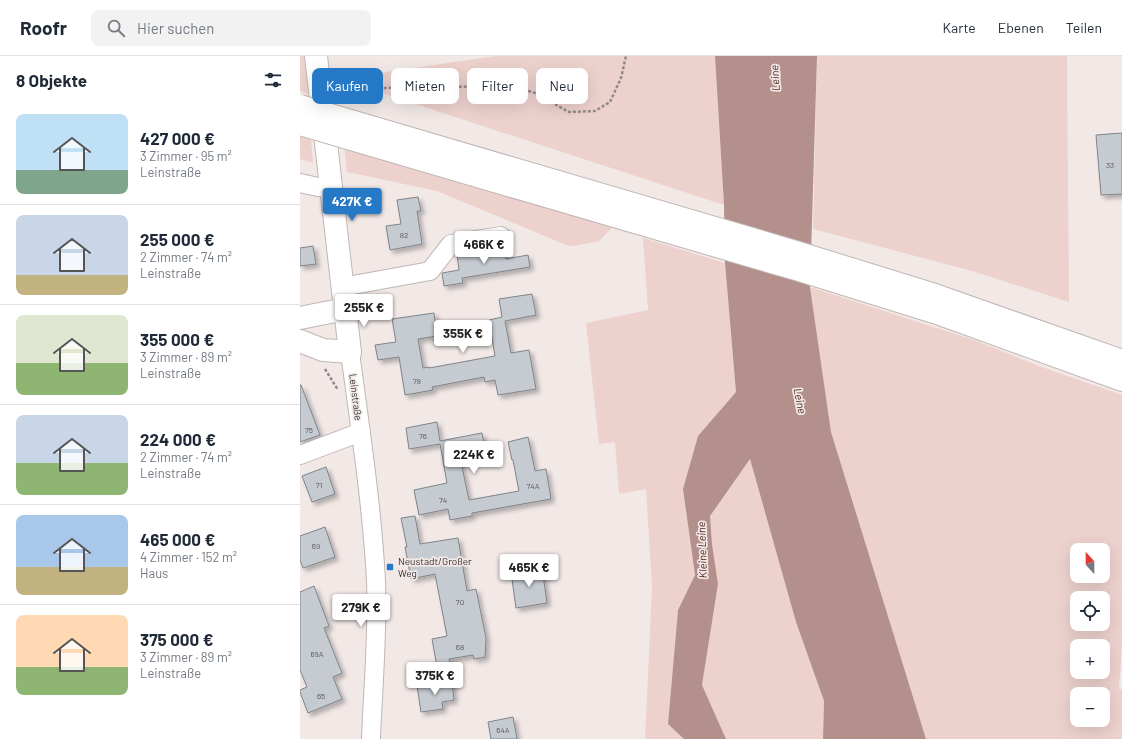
<!DOCTYPE html>
<html lang="de">
<meta charset="utf-8">
<style>
:root{--surface:#fff;--page:#f2f2f3;--text:#1f2937;--muted:#747a83;--line:#e0e1e3;--accent:#2679c7}
body{margin:0;font-family:Barlow,sans-serif;background:var(--page);color:var(--text);height:100vh;display:flex;flex-direction:column;font-size:15px;white-space:nowrap}
*{box-sizing:border-box;margin:0}
p{font-size:13px;color:var(--muted)}
.icon{flex:none;width:22px;height:22px;fill:none;stroke:currentColor;stroke-width:2;stroke-linecap:round;stroke-linejoin:round}
.map{position:relative;flex:1;overflow:hidden}
.drawer{display:flex;flex-direction:column;background:var(--surface);width:300px}
.drawer>*{flex:none}
.top-card{position:absolute;left:12px;top:12px;width:380px;height:36px;display:flex;gap:8px}
.needle{width:26px;rotate:339deg}
.tools{position:absolute;left:770px;top:487px;display:grid;gap:8px}
.tools a{display:grid;place-items:center;width:40px;height:40px;border-radius:8px;background:var(--surface);box-shadow:0 4px 16px #0002;font-size:20px}
.price{position:absolute;translate:-50% -34px;padding:0 9px;border-radius:4px;background:#fff;color:#222;font-size:13px;line-height:26px;filter:drop-shadow(0 1px 2px #0008)}
.price::after{content:'';position:absolute;left:50%;top:24px;width:12px;height:9px;margin-left:-6px;background:inherit;clip-path:polygon(0 0,100% 0,50% 100%)}
.price.active{background:var(--accent);color:#fff}
ul{padding:0;list-style:none}
li{display:flex;align-items:center;gap:12px;height:100px;padding:0 16px}
li+li{border-top:1px solid var(--line)}
li span{display:grid;place-items:center;flex:none;width:112px;height:80px;border-radius:8px;color:#555}
li>.icon{margin-inline-start:auto}
span .icon{width:48px;height:48px;fill:#fffc;stroke-width:1}
li b{font-size:17px}
h2{display:flex;justify-content:space-between;align-items:center;height:48px;padding:0 16px;font-size:17px}
.tag{padding:0 14px;border-radius:8px;background:var(--surface);box-shadow:0 4px 16px #0002;font-size:14px;line-height:36px}
.tag.active{background:var(--accent);color:#fff}
header{display:flex;align-items:center;gap:24px;box-sizing:border-box;height:56px;padding:0 20px;background:var(--surface);border-bottom:1px solid var(--line)}
header strong{font-size:19px}
nav{display:flex;gap:22px;margin-inline-start:auto;font-size:14px}
.search{width:280px;height:36px;background:var(--page);display:flex;align-items:center;gap:10px;box-sizing:border-box;padding:0 14px;border-radius:8px;color:var(--muted);font-size:15px}
main{display:flex;flex:1;min-height:0}
.map>svg:first-child{display:block}
.green{fill:#edd1cd;fill-rule:evenodd}
.water{fill:#b3908b}
.building{fill:#c5cbd1;stroke:#7f848a;filter:url(#shadow)}
.lines{fill:none;stroke-linecap:round;stroke-linejoin:round}
.minor-casing{stroke:#c0b6b5;stroke-width:20}
.major-casing{stroke:#c0b6b5;stroke-width:24}
.highway-casing{stroke:#c0b6b5;stroke-width:24}
.path{stroke:#908a89;stroke-width:2.5;stroke-dasharray:3 2;stroke-linecap:butt}
.minor{stroke:#fff;stroke-width:18}
.major{stroke:#fff;stroke-width:22}
.highway{stroke:#fff;stroke-width:22}
.highway-bridge-casing{stroke:#c0b6b5;stroke-width:24;stroke-linecap:butt}
.highway-bridge{stroke:#fff;stroke-width:22}
.poi-dot{fill:#2679c7;stroke:#f2e9e7;stroke-width:1.5}
.labels{text-anchor:middle;stroke-width:3.5;stroke-linejoin:round;paint-order:stroke}
.number-label{font-size:8px;fill:#585658}
.street-label{font-size:10px;fill:#332f2f;stroke:#f2e9e7}
.poi-label{font-size:10px;fill:#332f2f;stroke:#f2e9e7;text-anchor:start}
.water-label{font-size:11px;font-style:italic;fill:#4d1d18;stroke:#f2e9e7}
</style>
<header>
<strong>Roofr</strong>
<div class="search"><svg class="icon" aria-label="search" viewBox="0 0 24 24"><circle cx="10" cy="10" r="6"/><path d="M15 15l6 6"/></svg>Hier suchen</div>
<nav><a>Karte</a><a>Ebenen</a><a>Teilen</a></nav>
</header>
<main>
<section class="drawer">
<h2>8 Objekte<svg class="icon" aria-label="filters" viewBox="0 0 24 24"><path d="M4 7h16M4 17h16"/><circle cx="9" cy="7" r="2"/><circle cx="15" cy="17" r="2"/></svg></h2>
<ul>
<li><span style="background:linear-gradient(#bfe0f5 70%,#7fa58c 0)"><svg class="icon" aria-label="home" viewBox="0 0 24 24"><path d="M3 11l9-7 9 7M6 9v11h12V9"/></svg></span><div><b>427 000 €</b><p>3 Zimmer · 95 m²</p><p>Leinstraße</p></div></li>
<li><span style="background:linear-gradient(#c9d6e8 75%,#c2b280 0)"><svg class="icon" aria-label="home" viewBox="0 0 24 24"><path d="M3 11l9-7 9 7M6 9v11h12V9"/></svg></span><div><b>255 000 €</b><p>2 Zimmer · 74 m²</p><p>Leinstraße</p></div></li>
<li><span style="background:linear-gradient(#dfe7d0 60%,#8fb573 0)"><svg class="icon" aria-label="home" viewBox="0 0 24 24"><path d="M3 11l9-7 9 7M6 9v11h12V9"/></svg></span><div><b>355 000 €</b><p>3 Zimmer · 89 m²</p><p>Leinstraße</p></div></li>
<li><span style="background:linear-gradient(#c9d6e8 60%,#8fb573 0)"><svg class="icon" aria-label="home" viewBox="0 0 24 24"><path d="M3 11l9-7 9 7M6 9v11h12V9"/></svg></span><div><b>224 000 €</b><p>2 Zimmer · 74 m²</p><p>Leinstraße</p></div></li>
<li><span style="background:linear-gradient(#a9c7e8 65%,#c2b280 0)"><svg class="icon" aria-label="home" viewBox="0 0 24 24"><path d="M3 11l9-7 9 7M6 9v11h12V9"/></svg></span><div><b>465 000 €</b><p>4 Zimmer · 152 m²</p><p>Haus</p></div></li>
<li><span style="background:linear-gradient(#ffd9b3 65%,#8fb573 0)"><svg class="icon" aria-label="home" viewBox="0 0 24 24"><path d="M3 11l9-7 9 7M6 9v11h12V9"/></svg></span><div><b>375 000 €</b><p>3 Zimmer · 89 m²</p><p>Leinstraße</p></div></li>
</ul>
</section>
<div class="map">
<svg width="822" height="683" viewBox="0 0 822 683">
<defs>
<filter id="shadow"><feDropShadow dx="3.5" dy="3.5" stdDeviation="2" flood-color="#0004"/></filter>
</defs>
<rect width="100%" height="100%" fill="#f2e9e7"/>
<g class="green">
<polygon points="0,0 7,0 11,39 0,35"/>
<polygon points="195,0 415,0 424,149 39,23"/>
<polygon points="517,0 767,0 769,246 672,215 513,173"/>
<polygon points="0,80 11,84 13,107 0,103"/>
<polygon points="44,89 312,172 299,185 274,190 266,189 137,135 47,116"/>
<polygon points="343,182 425,207 436,336 398,380 383,433 395,519 378,554 368,668 384,683 345,683 352,531 346,433 319,438 315,386 299,388 286,267 348,254"/>
<path d="M510,231L674,284L739,310L822,339V590L819,633H822V683H626L531,376ZM777,494H803V520H777ZM777,542H803V568H777ZM777,590H803V616H777ZM777,638H803V664H777Z"/>
<polygon points="450,403 496,566 524,645 523,683 426,683 402,629 418,528 412,488 410,459"/>
</g>
<polygon class="water" points="415,0 517,0 510,231 531,376 626,683 523,683 524,645 496,566 450,403 410,460 412,488 418,528 402,629 426,683 384,683 368,668 378,554 395,519 383,433 398,380 436,336 425,207 424,149"/>
<g class="building">
<polygon points="822,77 822,138 801,139 796,79"/>
<polygon points="118,141 121,155 117,155 122,188 90,194 86,170 101,168 97,144"/>
<polygon points="13,190 16,208 0,210 0,192"/>
<polygon points="204,190 206,203 228,199 230,211 162,222 163,227 144,230 142,217 159,214 157,198"/>
<polygon points="232,238 236,259 205,265 211,297 229,294 236,333 198,339 195,324 185,326 184,321 132,331 133,334 105,339 99,301 78,304 75,289 96,286 92,263 134,257 137,280 118,283 123,312 129,311 129,312 195,300 189,264 202,261 199,243"/>
<polygon points="0,329 1,329 20,379 0,386"/>
<polygon points="137,366 140,385 182,377 187,401 161,406 169,444 219,435 213,404 212,404 208,386 228,381 235,415 246,413 251,443 172,457 172,460 150,464 148,453 119,459 114,434 147,427 140,388 109,393 106,372"/>
<polygon points="26,411 35,438 12,446 2,420"/>
<polygon points="115,460 120,488 158,482 167,535 176,533 186,582 185,601 174,603 173,599 149,603 150,608 137,611 132,583 147,580 135,518 111,523 105,491 107,491 101,462"/>
<polygon points="25,471 35,501 3,512 0,504 0,480"/>
<polygon points="242,511 247,547 216,552 211,516"/>
<polygon points="14,530 29,570 24,572 42,617 33,621 42,643 8,657 0,636 0,634 7,631 0,614 0,536"/>
<polygon points="152,625 154,644 142,646 143,653 121,656 117,630"/>
<polygon points="213,661 217,683 191,683 188,666"/>
</g>
<g class="lines">
<g class="minor-casing">
<g id="minor">
<polyline points="0,127 18,131 31,132"/>
<polyline points="42,231 130,215 151,188 201,180"/>
<path d="M50,296C60,372 72,449 76,525C78,578 73,631 71,683"/>
<polyline points="0,399 61,376"/>
</g>
</g>
<g class="major-casing">
<polyline id="major" points="16,0 50,296"/>
</g>
<g class="highway-casing">
<g id="highway">
<polyline points="78,73 496,196 635,239 822,305"/>
<polyline points="75,90 499,214 637,257 822,324"/>
<polyline points="0,262 45,253"/>
<polyline points="0,285 23,294 50,296"/>
</g>
</g>
<g class="path">
<polyline points="39,37 80,32 205,30 233,36 269,56 295,55 310,46 321,22 326,0"/>
<polyline points="25,313 38,334"/>
</g>
<use href="#minor" class="minor"/>
<use href="#major" class="major"/>
<use href="#highway" class="highway"/>
<g class="highway-bridge-casing">
<g id="highway-bridge">
<polyline points="0,50 78,73"/>
<polyline points="0,68 75,90"/>
</g>
</g>
<use href="#highway-bridge" class="highway-bridge"/>
</g>
<rect class="poi-dot" x="86" y="507" width="8" height="8" rx="2"/>
<g class="labels">
<g class="number-label">
<text x="810" y="112">33</text>
<text x="104" y="182">82</text>
<text x="117" y="328">78</text>
<text x="9" y="377">75</text>
<text x="123" y="383">76</text>
<text x="19" y="432">71</text>
<text x="233" y="433">74A</text>
<text x="143" y="447">74</text>
<text x="16" y="493">69</text>
<text x="160" y="549">70</text>
<text x="160" y="594">68</text>
<text x="17" y="601">69A</text>
<text x="21" y="643">65</text>
<text x="203" y="677">64A</text>
</g>
<g class="street-label">
<text transform="translate(56 341) rotate(83)" y="4">Leinstraße</text>
</g>
<g class="poi-label">
<text x="98" y="509">Neustadt/Großer<tspan x="98" dy="12">Weg</tspan></text>
</g>
<g class="water-label">
<text transform="translate(475 22) rotate(-93)" y="4">Leine</text>
<text transform="translate(500 345) rotate(79)" y="4">Leine</text>
<text transform="translate(402 494) rotate(-92)" y="4">Kleine Leine</text>
</g>
</g>
</svg>
<div class="tools">
<a><svg class="needle" viewBox="-14 -14 28 28"><path d="M0-13l5 13h-10z" fill="#e53935"/><path d="M0 13l5-13h-10z" fill="#747a83"/></svg></a>
<a><svg class="icon" aria-label="locate" viewBox="0 0 24 24"><circle cx="12" cy="12" r="6"/><path d="M12 2v4M12 18v4M2 12h4M18 12h4"/></svg></a>
<a>+</a>
<a>−</a>
</div>
<b class="price active" style="left:52px;top:166px">427K €</b>
<b class="price" style="left:184px;top:209px">466K €</b>
<b class="price" style="left:64px;top:272px">255K €</b>
<b class="price" style="left:163px;top:298px">355K €</b>
<b class="price" style="left:174px;top:419px">224K €</b>
<b class="price" style="left:229px;top:532px">465K €</b>
<b class="price" style="left:61px;top:572px">279K €</b>
<b class="price" style="left:135px;top:640px">375K €</b>
<div class="top-card">
<a class="tag active">Kaufen</a>
<a class="tag">Mieten</a>
<a class="tag">Filter</a>
<a class="tag">Neu</a>
</div>
</div>
</main>
